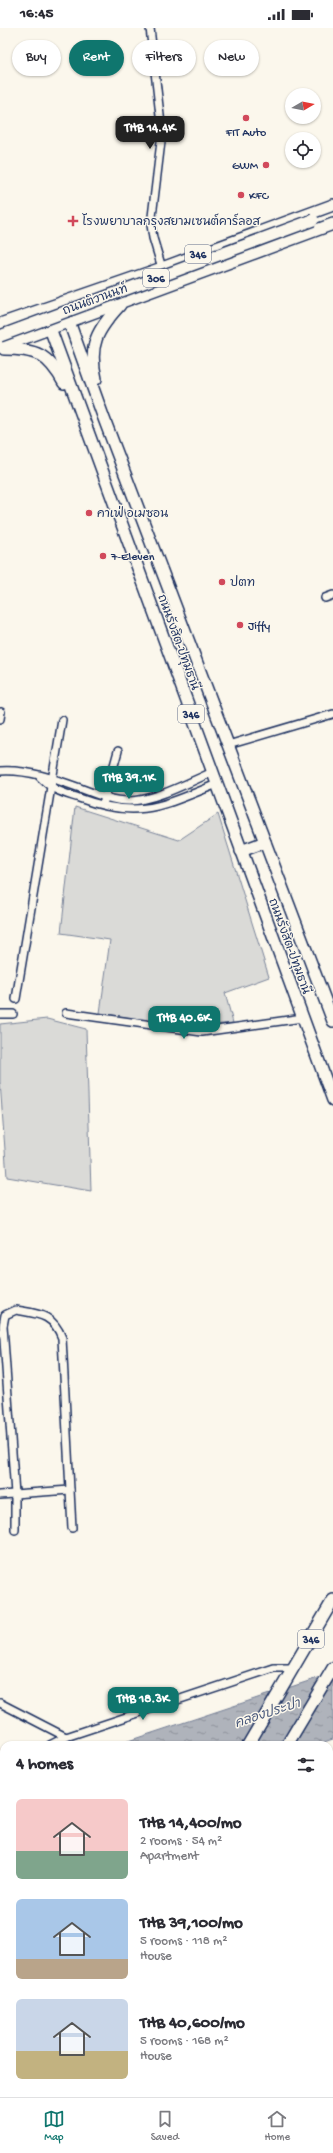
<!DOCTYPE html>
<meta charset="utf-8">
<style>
:root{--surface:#fff;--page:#f2f2f3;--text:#2b2b33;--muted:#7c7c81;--line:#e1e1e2;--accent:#0f766e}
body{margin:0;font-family:"Gochi Hand","Playpen Sans Thai",sans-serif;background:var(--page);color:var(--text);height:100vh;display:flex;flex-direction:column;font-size:15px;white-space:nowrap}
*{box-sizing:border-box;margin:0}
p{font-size:13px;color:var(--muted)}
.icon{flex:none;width:22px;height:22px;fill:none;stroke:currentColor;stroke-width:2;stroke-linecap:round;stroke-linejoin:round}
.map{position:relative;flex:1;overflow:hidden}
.details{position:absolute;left:0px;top:1713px;width:333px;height:356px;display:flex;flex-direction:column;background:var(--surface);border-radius:12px 12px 0 0;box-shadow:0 1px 3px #0004}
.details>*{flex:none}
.guide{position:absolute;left:12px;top:12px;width:309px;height:36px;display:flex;gap:8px}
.needle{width:26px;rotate:80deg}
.buttons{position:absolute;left:285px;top:60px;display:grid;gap:8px}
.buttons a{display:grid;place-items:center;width:36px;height:36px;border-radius:50%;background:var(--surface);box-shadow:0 1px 3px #0004;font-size:20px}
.price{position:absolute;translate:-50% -34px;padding:0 9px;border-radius:8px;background:var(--accent);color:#fff;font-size:13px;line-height:26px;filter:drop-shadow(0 1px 2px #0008)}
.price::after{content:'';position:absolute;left:50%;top:24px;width:12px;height:9px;margin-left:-6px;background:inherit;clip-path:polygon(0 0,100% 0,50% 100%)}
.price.active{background:#222;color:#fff}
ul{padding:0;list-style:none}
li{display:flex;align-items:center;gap:12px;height:100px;padding:0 16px}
li span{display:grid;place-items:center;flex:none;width:112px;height:80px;border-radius:6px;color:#555}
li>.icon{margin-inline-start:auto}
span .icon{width:48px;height:48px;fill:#fffc;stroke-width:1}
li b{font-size:17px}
h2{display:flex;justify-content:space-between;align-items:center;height:48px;padding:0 16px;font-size:17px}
.chip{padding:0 14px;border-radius:18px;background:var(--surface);box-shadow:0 1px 3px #0004;font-size:14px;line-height:36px}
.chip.active{background:var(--accent);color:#fff}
.status{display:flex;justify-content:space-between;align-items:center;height:28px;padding:0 20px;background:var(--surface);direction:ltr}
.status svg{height:11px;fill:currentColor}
.menu{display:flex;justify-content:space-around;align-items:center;height:56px;border-top:1px solid var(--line);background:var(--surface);font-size:11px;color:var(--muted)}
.menu a{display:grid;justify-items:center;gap:2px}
.menu .active{color:var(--accent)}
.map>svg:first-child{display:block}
.grass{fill:#dadad7;stroke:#7a849a}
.water{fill:url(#water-ripples);stroke:#747e96}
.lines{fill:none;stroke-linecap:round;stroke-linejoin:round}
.street-casing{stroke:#1b2f5e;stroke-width:10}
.primary-casing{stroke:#1b2f5e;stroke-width:14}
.highway-casing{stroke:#1b2f5e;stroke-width:16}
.street{stroke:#fbf7ec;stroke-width:7}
.primary{stroke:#fbf7ec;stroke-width:11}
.highway{stroke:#fbf7ec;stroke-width:13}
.primary-bridge-casing{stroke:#1b2f5e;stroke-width:14;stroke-linecap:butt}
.primary-bridge{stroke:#fbf7ec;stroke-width:11}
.poi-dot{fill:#d1495b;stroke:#fbf7ec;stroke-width:1.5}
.labels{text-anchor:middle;stroke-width:3;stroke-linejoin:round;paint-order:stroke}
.shield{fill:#fbf7ec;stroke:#5e6b89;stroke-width:1}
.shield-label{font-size:11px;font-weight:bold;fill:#1b2f5e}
.poi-label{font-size:12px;fill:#1b2f5e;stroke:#fbf7ec;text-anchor:start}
.street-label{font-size:12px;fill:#1b2f5e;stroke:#fbf7ec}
.water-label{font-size:13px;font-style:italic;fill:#47577a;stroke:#fbf7ec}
</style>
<div class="status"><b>16:45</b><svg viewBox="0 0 49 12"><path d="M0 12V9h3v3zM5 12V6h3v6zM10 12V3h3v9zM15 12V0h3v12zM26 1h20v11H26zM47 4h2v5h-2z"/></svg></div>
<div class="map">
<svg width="333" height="2069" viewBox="0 0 333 2069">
<defs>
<pattern id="water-ripples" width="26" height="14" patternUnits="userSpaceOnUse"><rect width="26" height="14" fill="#afb3bb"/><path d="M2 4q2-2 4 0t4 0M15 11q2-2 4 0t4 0" fill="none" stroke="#8e929b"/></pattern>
</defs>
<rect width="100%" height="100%" fill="#fbf7ec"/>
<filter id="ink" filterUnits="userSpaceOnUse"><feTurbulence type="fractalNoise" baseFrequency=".025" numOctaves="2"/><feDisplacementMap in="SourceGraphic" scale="8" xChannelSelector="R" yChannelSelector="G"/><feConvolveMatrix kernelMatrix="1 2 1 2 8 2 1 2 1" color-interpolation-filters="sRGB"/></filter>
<g filter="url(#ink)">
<g class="grass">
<polygon points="75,779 179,812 218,786 269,949 225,965 233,995 189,999 100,985 110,912 61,905"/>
<polygon points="47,991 86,1001 91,1163 7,1149 0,1054 0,996"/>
</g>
<g class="water">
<polygon points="333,1645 333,1711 315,1717 116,1717"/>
<polygon points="4,1754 4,1821 0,1823 0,1755"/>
</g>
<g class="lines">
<g class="street-casing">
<g id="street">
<polyline points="150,0 162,105 151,197 153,210 162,240"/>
<polyline points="325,570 333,567"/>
<polyline points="0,691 1,684"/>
<polyline points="228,717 333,686"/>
<path d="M0,743C27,741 55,751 80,760C96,766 112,773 129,773C155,773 189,754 213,744"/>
<path d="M40,749C54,763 61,764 79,770C138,792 162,778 217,756"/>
<polyline points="104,773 118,723"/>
<polyline points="16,971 62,692"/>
<polyline points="66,985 202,1004 303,990"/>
<polyline points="0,986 13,986"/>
<polyline points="0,1467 70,1462"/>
<path d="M15,1502V1466L3,1298L5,1287L16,1282C39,1286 53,1286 62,1310L72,1500"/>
<polyline points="0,1675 66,1709 274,1640 294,1640"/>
<polyline points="50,1717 66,1709"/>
<polyline points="0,1736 4,1735"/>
<polyline points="329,1869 333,1871"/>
</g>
</g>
<g class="primary-casing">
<g id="primary">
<polyline points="62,274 103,388 333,993"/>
<polyline points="43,281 333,1072"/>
<polyline points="0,296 162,240 333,177"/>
<polyline points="0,319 333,196"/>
<path d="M4,321C36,321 48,326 64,355"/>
<path d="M96,351C88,317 97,302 120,277"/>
<polyline points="241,823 265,814"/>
<polyline points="248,1717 333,1572"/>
<polyline points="287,1717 333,1640"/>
<polyline points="80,2069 82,2065"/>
</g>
</g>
<g class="highway-casing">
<g id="highway">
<polyline points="329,1924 333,1926"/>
<polyline points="329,1949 333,1951"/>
<polyline points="47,2069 51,2065"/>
</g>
</g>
<use href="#street" class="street"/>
<use href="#primary" class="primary"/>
<use href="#highway" class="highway"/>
<g class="primary-bridge-casing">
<polyline id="primary-bridge" points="0,308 313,192"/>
</g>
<use href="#primary-bridge" class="primary-bridge"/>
</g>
</g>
<g class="poi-dot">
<circle cx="246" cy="90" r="4"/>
<circle cx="266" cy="137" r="4"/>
<circle cx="241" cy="167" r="4"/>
<path d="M71 187h4v4h4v4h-4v4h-4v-4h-4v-4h4z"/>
<circle cx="89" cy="485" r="4"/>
<circle cx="103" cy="528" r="4"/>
<circle cx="222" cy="554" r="4"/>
<circle cx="240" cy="597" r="4"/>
</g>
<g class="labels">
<g class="shield">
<rect x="185" y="217" width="26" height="18" rx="3"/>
<rect x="143" y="241" width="26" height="18" rx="3"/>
<rect x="178" y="677" width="26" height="18" rx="3"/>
<rect x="298" y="1602" width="26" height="18" rx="3"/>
</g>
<g class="shield-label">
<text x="198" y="230">346</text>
<text x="156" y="254">306</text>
<text x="191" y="690">346</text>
<text x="311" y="1615">346</text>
</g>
<g class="poi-label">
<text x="246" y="108" text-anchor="middle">FIT Auto</text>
<text x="258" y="141" text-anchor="end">GWM</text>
<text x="249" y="171">KFC</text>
<text x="82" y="197">โรงพยาบาลกรุงสยามเซนต์คาร์ลอส</text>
<text x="97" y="489">คาเฟ่ อเมซอน</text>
<text x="111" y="532">7-Eleven</text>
<text x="230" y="558">ปตท</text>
<text x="248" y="601">Jiffy</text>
</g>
<g class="street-label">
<text transform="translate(95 271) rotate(-20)" y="4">ถนนติวานนท์</text>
<text transform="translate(179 614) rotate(70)" y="4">ถนนรังสิต-ปทุมธานี</text>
<text transform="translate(290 918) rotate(70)" y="4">ถนนรังสิต-ปทุมธานี</text>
</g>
<g class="water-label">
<text transform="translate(267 1684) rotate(-18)" y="5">คลองประปา</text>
</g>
</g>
</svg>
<div class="buttons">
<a><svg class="needle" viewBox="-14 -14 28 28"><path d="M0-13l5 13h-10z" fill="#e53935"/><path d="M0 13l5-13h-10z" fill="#7c7c81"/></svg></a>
<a><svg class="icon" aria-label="locate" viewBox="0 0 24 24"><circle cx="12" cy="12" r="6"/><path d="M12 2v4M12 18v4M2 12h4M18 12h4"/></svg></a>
</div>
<b class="price active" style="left:150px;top:122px">THB 14.4K</b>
<b class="price" style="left:129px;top:772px">THB 39.1K</b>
<b class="price" style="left:184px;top:1012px">THB 40.6K</b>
<b class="price" style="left:143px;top:1693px">THB 18.3K</b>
<div class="guide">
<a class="chip">Buy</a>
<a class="chip active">Rent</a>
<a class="chip">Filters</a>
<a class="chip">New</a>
</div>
<section class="details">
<h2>4 homes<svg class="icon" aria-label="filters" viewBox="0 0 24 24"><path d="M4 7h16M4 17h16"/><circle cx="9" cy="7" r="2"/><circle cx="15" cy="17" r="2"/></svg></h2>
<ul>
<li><span style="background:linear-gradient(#f6c9c9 65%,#7fa58c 0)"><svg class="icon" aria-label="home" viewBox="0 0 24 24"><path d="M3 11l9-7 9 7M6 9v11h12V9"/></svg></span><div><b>THB 14,400/mo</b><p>2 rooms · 54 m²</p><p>Apartment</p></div></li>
<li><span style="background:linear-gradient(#a9c7e8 75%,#b9a48a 0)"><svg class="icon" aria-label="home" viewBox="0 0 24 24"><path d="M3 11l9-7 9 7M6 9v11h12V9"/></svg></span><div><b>THB 39,100/mo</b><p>5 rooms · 118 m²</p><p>House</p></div></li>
<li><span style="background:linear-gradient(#c9d6e8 65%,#c2b280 0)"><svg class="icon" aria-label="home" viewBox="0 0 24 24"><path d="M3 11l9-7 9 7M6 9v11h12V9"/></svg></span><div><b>THB 40,600/mo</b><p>5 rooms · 168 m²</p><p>House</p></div></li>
</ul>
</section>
</div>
<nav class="menu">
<a class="active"><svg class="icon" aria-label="map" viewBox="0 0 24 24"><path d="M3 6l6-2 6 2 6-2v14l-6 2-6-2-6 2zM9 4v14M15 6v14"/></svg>Map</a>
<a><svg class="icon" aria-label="saved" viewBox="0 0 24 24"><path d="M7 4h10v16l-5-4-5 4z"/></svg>Saved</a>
<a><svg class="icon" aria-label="home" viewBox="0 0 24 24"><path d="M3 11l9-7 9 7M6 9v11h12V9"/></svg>Home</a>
</nav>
